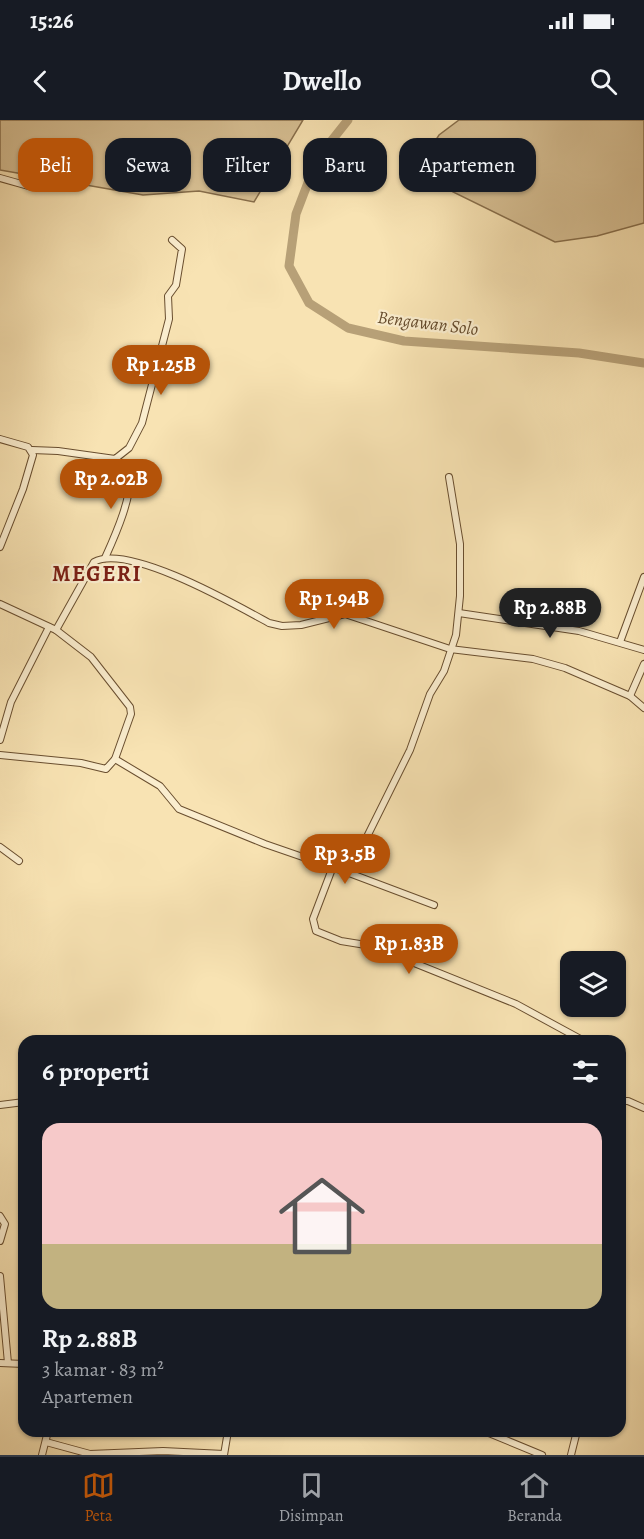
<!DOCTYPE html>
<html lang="id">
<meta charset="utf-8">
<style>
:root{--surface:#171b24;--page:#242831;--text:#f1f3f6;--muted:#9ea1a6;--line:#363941;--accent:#b45309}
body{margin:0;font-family:Alegreya,serif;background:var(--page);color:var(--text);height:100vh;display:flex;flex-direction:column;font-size:22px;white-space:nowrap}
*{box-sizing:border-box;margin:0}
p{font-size:20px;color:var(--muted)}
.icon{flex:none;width:33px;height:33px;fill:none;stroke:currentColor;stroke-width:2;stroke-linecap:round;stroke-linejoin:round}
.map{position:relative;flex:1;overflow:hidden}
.panel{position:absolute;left:18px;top:915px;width:608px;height:402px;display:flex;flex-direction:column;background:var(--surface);border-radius:18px;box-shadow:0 2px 4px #0004}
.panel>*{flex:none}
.hud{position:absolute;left:18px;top:18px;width:609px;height:54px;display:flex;gap:12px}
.tools{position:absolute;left:560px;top:831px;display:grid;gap:12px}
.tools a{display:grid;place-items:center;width:66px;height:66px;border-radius:12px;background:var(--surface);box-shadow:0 2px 4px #0004;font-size:30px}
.price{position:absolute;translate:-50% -51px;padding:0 14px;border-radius:21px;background:var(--accent);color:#fff;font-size:20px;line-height:39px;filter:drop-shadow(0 2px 3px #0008)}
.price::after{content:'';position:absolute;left:50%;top:36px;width:18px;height:14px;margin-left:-9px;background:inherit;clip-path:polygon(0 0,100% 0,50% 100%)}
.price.on{background:#222;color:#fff}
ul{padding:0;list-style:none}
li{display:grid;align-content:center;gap:12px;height:318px;padding:0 24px}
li+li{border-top:2px solid var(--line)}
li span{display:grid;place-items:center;height:186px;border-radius:18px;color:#555}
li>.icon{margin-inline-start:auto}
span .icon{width:108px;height:108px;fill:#fffc;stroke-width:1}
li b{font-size:26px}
h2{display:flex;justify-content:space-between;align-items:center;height:72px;padding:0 24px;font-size:26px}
.chip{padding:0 21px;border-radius:18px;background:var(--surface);box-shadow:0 2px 4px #0004;font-size:21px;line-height:54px}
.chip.on{background:var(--accent);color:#fff}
.status{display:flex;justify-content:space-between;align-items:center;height:42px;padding:0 30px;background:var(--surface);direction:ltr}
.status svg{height:16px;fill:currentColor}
header{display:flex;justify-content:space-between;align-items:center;height:78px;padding:0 24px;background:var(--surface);font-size:27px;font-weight:600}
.tab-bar{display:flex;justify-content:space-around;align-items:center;height:84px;border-top:2px solid var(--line);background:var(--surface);font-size:16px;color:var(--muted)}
.tab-bar a{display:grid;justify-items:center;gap:3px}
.tab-bar .on{color:var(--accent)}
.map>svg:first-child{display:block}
.green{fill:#d8c195;stroke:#886f4c;stroke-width:1.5}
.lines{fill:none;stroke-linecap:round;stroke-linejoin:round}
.river{stroke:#b7a077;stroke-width:9}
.minor-casing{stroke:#694e2f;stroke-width:8}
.minor{stroke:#faedce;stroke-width:6}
.labels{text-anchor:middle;stroke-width:4.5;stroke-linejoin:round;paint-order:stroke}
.water-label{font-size:18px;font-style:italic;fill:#654b2c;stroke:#faedce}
.district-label{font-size:22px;font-weight:bold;letter-spacing:1.5px;fill:#7a1f14;stroke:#faedce}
</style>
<div class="status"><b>15:26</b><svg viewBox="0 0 49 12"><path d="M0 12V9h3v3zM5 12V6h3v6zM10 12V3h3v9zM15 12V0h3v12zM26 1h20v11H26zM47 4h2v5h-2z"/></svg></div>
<header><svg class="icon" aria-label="back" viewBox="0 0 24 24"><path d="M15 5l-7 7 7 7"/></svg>Dwello<svg class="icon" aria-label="search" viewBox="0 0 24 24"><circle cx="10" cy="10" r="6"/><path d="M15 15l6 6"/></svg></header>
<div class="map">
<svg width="644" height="1335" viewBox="0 0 644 1335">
<rect width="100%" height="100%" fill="#f8e3b3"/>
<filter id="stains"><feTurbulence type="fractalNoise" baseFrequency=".00333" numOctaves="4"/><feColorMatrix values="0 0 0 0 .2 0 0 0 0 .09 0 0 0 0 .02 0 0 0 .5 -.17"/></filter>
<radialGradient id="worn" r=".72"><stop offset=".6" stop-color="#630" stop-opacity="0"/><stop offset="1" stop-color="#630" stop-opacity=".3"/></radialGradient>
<g class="green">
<polygon points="0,0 303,0 254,82 199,71 143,75 0,50"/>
<polygon points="459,0 644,0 644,103 597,116 555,122 451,71 435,51 428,32 439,15"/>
</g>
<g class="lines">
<polyline class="river" points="348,0 317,39 296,94 289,146 309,183 348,208 404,221 579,233 644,243"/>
<g class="minor-casing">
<g id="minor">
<polyline points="0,58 32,67"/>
<polyline points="0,319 28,327 33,335 23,369 0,427"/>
<polyline points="32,330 58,331 115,339 129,328 142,303 169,199 168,176 176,165 182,129 172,120"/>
<path d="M105,438C115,416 135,372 129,348L115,339"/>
<polyline points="0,484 56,510 91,537 130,587 131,594 115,639 106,649 81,643 0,635"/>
<polyline points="459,493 579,511 644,530"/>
<path d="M56,510L94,442C128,423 236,485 269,503L282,506L301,505L345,494L450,529L533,539L565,548L630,576L644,588"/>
<polyline points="620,522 644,457"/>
<polyline points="630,576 644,544"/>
<polyline points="0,620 11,582 49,507"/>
<polyline points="115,639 160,666 179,689 265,724 349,753 410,630 430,574 444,551 456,515 460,476 460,424 449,357"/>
<polyline points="0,727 19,741"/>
<polyline points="332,749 313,799 316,811 341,821 372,826 516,884 584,921"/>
<polyline points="349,753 434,785"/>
<polyline points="620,981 628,981 644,988"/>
<polyline points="0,985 24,982"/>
<polyline points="0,1096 5,1104 0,1121"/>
<polyline points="0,1156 8,1243"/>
<polyline points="0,1243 24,1244"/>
<polyline points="484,1311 542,1335"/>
<polyline points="46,1322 90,1334 163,1331 224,1334"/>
<polyline points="42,1335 48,1311"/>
<polyline points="224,1335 228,1311"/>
<polyline points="571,1335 577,1311"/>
</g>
</g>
<use href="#minor" class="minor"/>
</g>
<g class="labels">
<g class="water-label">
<text transform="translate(428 203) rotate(7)" y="6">Bengawan Solo</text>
</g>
<g class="district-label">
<text x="97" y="461">MEGERI</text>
</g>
</g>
<rect width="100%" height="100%" filter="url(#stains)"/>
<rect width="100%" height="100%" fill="url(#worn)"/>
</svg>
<div class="tools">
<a><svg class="icon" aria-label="layers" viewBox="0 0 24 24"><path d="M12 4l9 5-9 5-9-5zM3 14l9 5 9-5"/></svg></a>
</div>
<b class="price" style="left:161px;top:276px">Rp 1.25B</b>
<b class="price" style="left:111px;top:390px">Rp 2.02B</b>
<b class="price" style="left:334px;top:510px">Rp 1.94B</b>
<b class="price on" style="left:550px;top:519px">Rp 2.88B</b>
<b class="price" style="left:345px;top:765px">Rp 3.5B</b>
<b class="price" style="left:409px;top:855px">Rp 1.83B</b>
<div class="hud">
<a class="chip on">Beli</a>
<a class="chip">Sewa</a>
<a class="chip">Filter</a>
<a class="chip">Baru</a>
<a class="chip">Apartemen</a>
</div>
<section class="panel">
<h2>6 properti<svg class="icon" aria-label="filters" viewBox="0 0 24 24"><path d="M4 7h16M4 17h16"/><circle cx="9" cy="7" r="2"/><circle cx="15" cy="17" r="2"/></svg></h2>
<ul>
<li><span style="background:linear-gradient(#f6c9c9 65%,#c2b280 0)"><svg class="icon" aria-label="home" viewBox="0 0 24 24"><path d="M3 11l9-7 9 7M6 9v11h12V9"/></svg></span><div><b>Rp 2.88B</b><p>3 kamar · 83 m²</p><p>Apartemen</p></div></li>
</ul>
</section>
</div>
<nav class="tab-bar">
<a class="on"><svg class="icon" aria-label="map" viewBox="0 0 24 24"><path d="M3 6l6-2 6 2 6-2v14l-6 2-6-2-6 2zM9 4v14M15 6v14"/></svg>Peta</a>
<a><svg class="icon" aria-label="saved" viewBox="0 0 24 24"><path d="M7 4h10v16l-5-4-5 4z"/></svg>Disimpan</a>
<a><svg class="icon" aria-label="home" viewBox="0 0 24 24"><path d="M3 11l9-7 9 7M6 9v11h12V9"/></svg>Beranda</a>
</nav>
